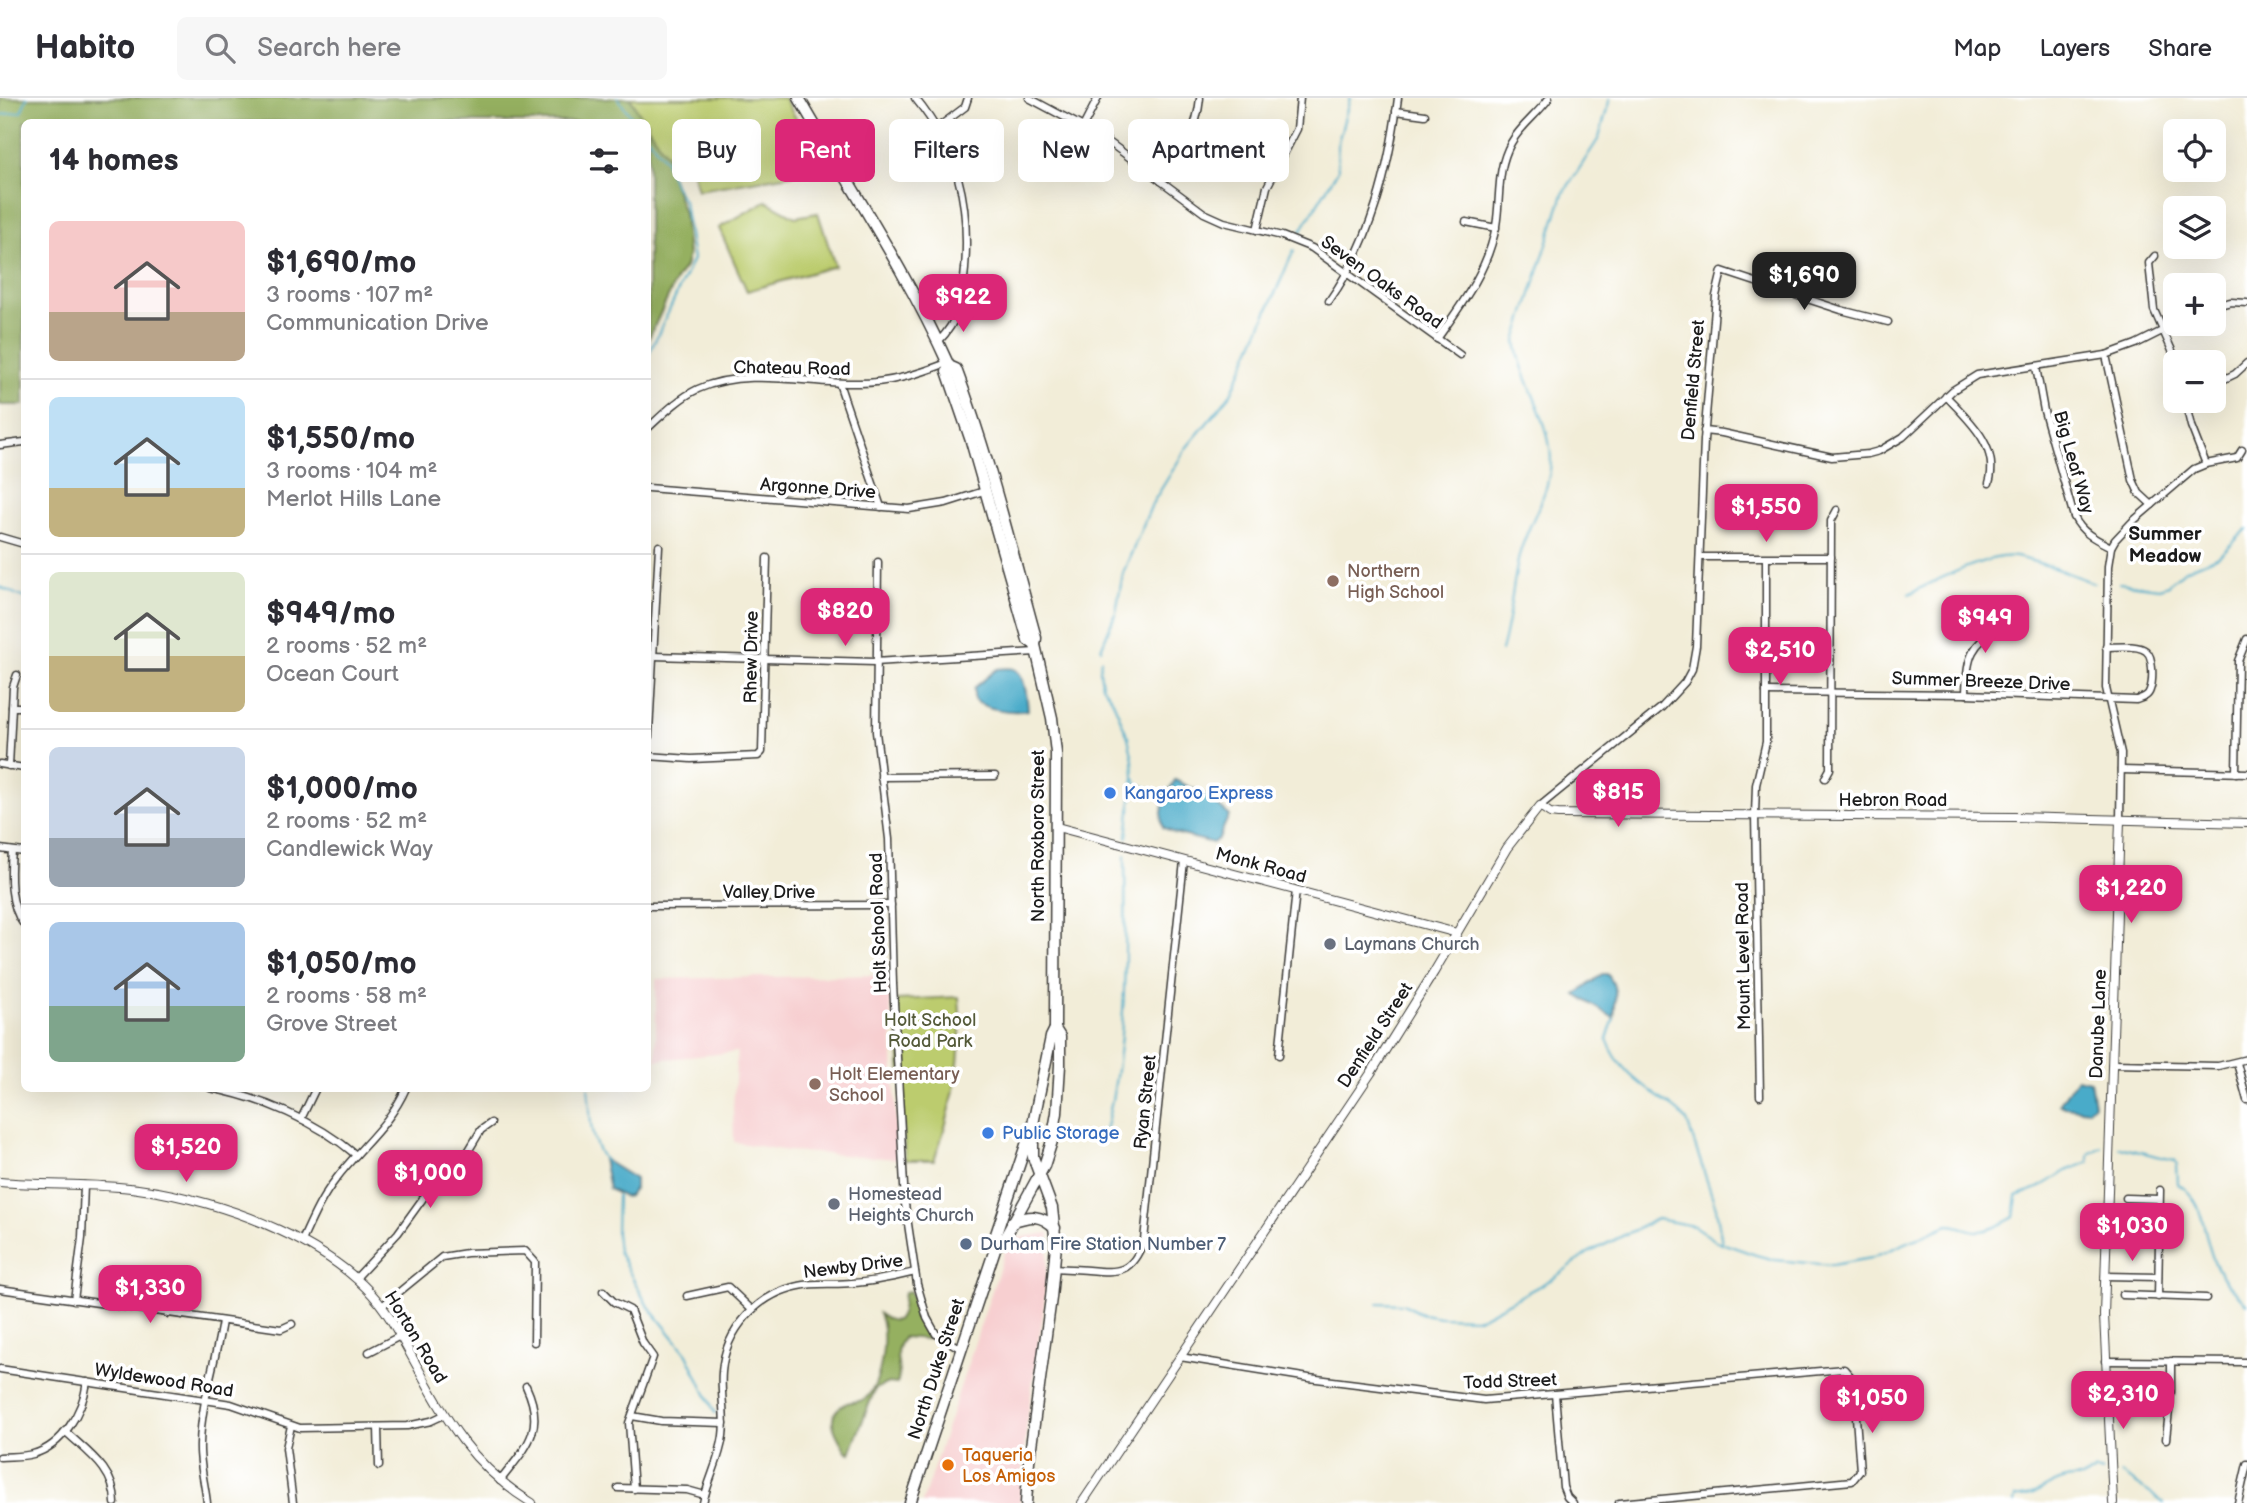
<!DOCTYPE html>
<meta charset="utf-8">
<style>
:root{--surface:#fff;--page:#f7f7f7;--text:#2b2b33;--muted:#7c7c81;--line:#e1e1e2;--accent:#db2777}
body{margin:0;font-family:"Balsamiq Sans",sans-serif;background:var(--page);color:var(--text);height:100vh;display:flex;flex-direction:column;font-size:26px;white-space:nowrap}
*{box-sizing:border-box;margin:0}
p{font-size:23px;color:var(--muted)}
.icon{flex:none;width:38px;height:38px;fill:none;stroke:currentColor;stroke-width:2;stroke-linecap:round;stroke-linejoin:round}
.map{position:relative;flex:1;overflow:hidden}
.drawer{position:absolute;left:21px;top:21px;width:630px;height:973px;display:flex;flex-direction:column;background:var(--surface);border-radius:10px;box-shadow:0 7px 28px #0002}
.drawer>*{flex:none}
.hud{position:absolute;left:672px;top:21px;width:665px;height:63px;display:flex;gap:14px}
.controls{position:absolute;left:2163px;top:21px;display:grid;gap:14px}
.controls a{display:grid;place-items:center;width:63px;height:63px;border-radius:10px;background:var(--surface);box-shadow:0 7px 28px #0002;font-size:35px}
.price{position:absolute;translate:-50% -60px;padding:0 16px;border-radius:14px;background:var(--accent);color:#fff;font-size:23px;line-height:46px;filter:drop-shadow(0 2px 4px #0008)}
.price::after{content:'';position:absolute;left:50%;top:42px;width:21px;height:16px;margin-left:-10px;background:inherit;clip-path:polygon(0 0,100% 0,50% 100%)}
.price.current{background:#222;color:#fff}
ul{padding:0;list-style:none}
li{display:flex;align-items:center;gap:21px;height:175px;padding:0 28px}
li+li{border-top:2px solid var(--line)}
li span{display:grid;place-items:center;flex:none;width:196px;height:140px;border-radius:10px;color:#555}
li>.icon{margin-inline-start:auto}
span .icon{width:84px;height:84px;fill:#fffc;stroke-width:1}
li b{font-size:30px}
h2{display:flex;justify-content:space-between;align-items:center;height:84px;padding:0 28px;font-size:30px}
.pill{padding:0 24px;border-radius:10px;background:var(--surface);box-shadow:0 7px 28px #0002;font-size:24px;line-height:63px}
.pill.current{background:var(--accent);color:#fff}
header{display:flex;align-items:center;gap:42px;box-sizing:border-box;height:98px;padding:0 35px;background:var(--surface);border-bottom:2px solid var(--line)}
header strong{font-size:33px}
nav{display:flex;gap:38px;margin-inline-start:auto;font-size:24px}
.search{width:490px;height:63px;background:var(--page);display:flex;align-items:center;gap:18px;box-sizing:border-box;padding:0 24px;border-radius:10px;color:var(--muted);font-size:26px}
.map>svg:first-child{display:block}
.built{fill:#f7cfd0}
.green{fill:#bccc6e;stroke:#6c7445;stroke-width:2}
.forest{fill:#95b061;stroke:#58663e;stroke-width:2}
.water{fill:#4aabc9;stroke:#336472;stroke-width:2}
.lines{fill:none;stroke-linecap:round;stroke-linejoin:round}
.stream{stroke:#4aabc9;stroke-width:2}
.minor-casing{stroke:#3c3b38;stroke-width:9}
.tertiary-casing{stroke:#3c3b38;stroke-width:10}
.primary-casing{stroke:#3c3b38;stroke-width:13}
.trunk-casing{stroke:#3c3b38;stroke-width:13}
.minor{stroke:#fff;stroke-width:6}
.tertiary{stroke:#fff;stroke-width:8}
.primary{stroke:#fff;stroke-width:10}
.trunk{stroke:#fff;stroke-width:10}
.education-dot{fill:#8d6e63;stroke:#fff;stroke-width:2.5}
.shop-dot{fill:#3f7fe0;stroke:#fff;stroke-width:2.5}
.worship-dot{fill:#6b7280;stroke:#fff;stroke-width:2.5}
.service-dot{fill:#5c6f8a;stroke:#fff;stroke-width:2.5}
.food-dot{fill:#e8710a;stroke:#fff;stroke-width:2.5}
.labels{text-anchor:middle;stroke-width:7;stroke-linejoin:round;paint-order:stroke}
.street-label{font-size:18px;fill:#1c1c1c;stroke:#fff}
.education-label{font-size:18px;fill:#785e54;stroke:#fff;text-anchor:start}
.shop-label{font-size:18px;fill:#366cbe;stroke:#fff;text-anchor:start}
.worship-label{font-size:18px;fill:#5b616d;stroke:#fff;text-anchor:start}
.park-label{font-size:18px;fill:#545a39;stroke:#fff}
.service-label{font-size:18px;fill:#4e5e75;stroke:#fff;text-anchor:start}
.food-label{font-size:18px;fill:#c56008;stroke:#fff;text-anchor:start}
.neighbourhood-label{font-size:19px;font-weight:bold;fill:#1c1c1c;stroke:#fff}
</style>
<header>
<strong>Habito</strong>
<div class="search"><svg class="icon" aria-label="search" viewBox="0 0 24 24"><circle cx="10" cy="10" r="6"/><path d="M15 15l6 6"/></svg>Search here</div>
<nav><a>Map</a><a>Layers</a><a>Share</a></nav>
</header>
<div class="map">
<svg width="2247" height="1405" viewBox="0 0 2247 1405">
<rect width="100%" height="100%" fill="#fff"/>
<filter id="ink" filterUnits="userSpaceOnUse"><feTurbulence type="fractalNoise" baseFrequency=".0143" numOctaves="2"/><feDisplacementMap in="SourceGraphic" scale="14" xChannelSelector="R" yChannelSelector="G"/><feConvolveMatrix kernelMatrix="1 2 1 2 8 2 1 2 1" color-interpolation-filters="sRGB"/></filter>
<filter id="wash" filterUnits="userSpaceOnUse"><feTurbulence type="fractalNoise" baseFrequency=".00686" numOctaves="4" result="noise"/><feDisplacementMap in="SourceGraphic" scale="28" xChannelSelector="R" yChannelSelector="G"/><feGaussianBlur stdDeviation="1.57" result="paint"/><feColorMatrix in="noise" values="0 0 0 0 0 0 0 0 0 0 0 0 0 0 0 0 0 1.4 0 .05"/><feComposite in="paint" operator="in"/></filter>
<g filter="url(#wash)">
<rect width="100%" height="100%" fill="#f2edd8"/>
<g class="built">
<polygon points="889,877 898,1061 788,1053 734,1044 733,1009 737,954 656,962 656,881"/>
<polygon points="1049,1135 1044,1207 1027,1323 1020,1405 922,1405 1009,1141"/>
</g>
<g class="green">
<polygon points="0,0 784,0 826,71 698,92 692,72 668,69 648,36 648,24 24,24"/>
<polygon points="766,103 795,119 818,115 835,168 747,193 719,130"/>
<path d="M959,899C964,956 954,1009 934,1062H905L897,902Z"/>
</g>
<g class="forest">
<polygon points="0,0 630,0 645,24 24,24 24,307 0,307"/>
<polygon points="648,29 670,62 671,77 684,116 688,157 685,169 677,180 648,242"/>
<path d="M910,1193L922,1225L930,1238L927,1241L904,1239C889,1257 904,1269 897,1286L888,1285L875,1291L850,1355L846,1353C837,1338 822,1318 845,1306C852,1302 860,1305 866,1300C882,1285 888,1236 879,1216C904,1234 902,1211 904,1194Z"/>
</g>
<g class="water">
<path d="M997,571C1002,571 1009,569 1014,571C1026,576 1027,603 1028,612C1012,615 987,612 974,602V590Z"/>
<path d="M1175,682L1204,696L1229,717L1219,740L1213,745L1174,735L1163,729C1158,715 1167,695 1175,682Z"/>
<path d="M1602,876H1607C1619,890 1615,904 1614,920L1576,897Z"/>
<polygon points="2077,980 2090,983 2094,1006 2088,1012 2065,1009 2059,1006"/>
<polygon points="603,1061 635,1081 635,1090 629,1098 624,1099 609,1091"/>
</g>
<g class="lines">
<g class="stream">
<polyline points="617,0 636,24"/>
<polyline points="0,17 21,14 27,0"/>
<polyline points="648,39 665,62 674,86 684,104 693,161 648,258"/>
<polyline points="1301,133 1338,72 1337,48 1350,0"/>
<polyline points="2119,485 2159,490 2168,487 2185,472 2219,458 2247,431"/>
<polyline points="0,489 24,500"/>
<path d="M1909,496C1932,484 1991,454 2016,459C2042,464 2069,476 2094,485"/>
<polyline points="1101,551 1116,514 1123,475 1152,406 1187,349 1231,296 1294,152"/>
<path d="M1501,553C1510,522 1512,489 1519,458C1528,423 1556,389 1550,350C1545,313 1521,280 1516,243L1563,96L1599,40L1610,0"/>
<polyline points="1101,561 1100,573 1102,588 1112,601 1128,639 1133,662 1134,679 1127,739"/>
<polyline points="1135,680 1137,686 1169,697"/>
<path d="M1614,920L1607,941C1620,978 1651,992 1680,1015L1687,1023L1716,1110L1722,1145"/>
<path d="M588,990C592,1020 587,1037 605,1063"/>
<path d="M1102,1043C1128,956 1126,847 1125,757"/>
<path d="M2119,1049L2174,1062L2177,1066L2178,1086C2206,1102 2202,1136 2214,1163C2221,1180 2234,1193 2247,1206"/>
<polyline points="617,1098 616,1135 618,1153 646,1205 687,1256 715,1315"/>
<path d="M1378,1205L1403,1206L1423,1216L1440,1219L1480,1220L1554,1180L1588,1155L1657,1121L1694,1128L1716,1143L1756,1157L1775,1162L1832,1167L1871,1160L1948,1127C1959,1127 1966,1132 1976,1133C1989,1134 2003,1125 2014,1119L2017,1098L2038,1090L2066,1073L2089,1064V1056L2101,1049"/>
<polyline points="2121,1375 2164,1405"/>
<path d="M2014,1405L2015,1399C2034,1401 2048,1385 2066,1381C2081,1377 2081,1386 2095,1372L2102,1374"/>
</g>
</g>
</g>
<g filter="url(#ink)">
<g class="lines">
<g class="minor-casing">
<g id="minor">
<path d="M915,0C958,53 970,103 965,171C962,201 960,222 938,244"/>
<polyline points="1029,0 1102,39 1204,115 1224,124 1282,138 1312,150 1460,257"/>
<polyline points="1396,13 1425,17"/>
<polyline points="1084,27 1098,0"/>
<polyline points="937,30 965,9 968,0"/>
<path d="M1161,83C1182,59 1197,33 1200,0"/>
<polyline points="1466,124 1496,130"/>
<polyline points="1257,132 1267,89 1297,31 1300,0"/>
<polyline points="2155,158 2149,165 2154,212 2177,264"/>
<path d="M1329,203C1371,144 1389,72 1398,0"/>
<polyline points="2214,208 2231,204 2247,205"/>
<path d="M1437,241C1462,206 1488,172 1496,128C1501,99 1496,72 1511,45C1521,27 1538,16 1549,0"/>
<polyline points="2106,257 2133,382 2139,395 2152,407"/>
<path d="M2036,269L2044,313L2074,419C2082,435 2095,441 2111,449"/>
<polyline points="839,285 881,409"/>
<polyline points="2214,286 2235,276 2247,265"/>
<path d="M1946,298C1969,322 2000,349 1989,385"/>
<polyline points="2185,303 2191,328 2206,366"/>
<path d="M648,330C663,316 679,300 698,291C748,269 807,286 859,285C890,285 918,276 947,265"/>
<polyline points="1704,333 1722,335 1832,359 1868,356 1879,353 1903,339 1953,292 1977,277 2106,257 2136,246 2176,226"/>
<polyline points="0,347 24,344"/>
<polyline points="648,390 909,411 946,405 984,393"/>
<polyline points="0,439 24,446"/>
<polyline points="1701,459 1831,459"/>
<polyline points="878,464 876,634 889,741 893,886 905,1106 917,1186 927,1220 936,1236 961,1251"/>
<polyline points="653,558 875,564 1036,554"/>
<path d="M1766,594L1966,596L2136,602C2142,600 2148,599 2150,592C2153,584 2154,559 2146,553C2138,546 2116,549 2106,549"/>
<path d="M1966,596C1967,550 1973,549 2007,521"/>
<polyline points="12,609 24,609"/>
<polyline points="648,653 659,448"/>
<polyline points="648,658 691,661 758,658 762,654 767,460"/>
<polyline points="0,666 24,670"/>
<polyline points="9,668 13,589 17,577"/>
<polyline points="2121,672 2247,675"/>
<polyline points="2236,675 2238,563 2247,541"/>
<polyline points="881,679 995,678"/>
<polyline points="1825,680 1830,671 1831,423 1837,412"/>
<polyline points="1540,708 1662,609 1685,584 1692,571 1696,548 1704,342 1716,198 1722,173 1841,212 1888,224"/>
<polyline points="2120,722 2121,655 2106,590 2108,468 2111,449 2115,442 2132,424 2194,371 2206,366 2237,360 2242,352"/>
<polyline points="0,751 24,754"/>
<path d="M12,753C10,777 9,807 24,827"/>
<polyline points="648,808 891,807"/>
<polyline points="1279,957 1296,792"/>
<polyline points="2237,965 2247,1002"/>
<polyline points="2112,966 2218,968 2247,961"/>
<path d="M210,990C262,1000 316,1023 356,1057"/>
<polyline points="1760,998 1755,717 1756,687 1766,644 1766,460"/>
<polyline points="301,1021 316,990"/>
<polyline points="2126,1100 2159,1101"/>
<polyline points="2125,1139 2159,1140"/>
<path d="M302,1143C312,1121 321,1100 336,1081C359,1050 390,1027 406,990"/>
<path d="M1055,1170C1066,1171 1077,1171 1088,1172C1120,1175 1132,1175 1144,1142L1184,763"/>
<polyline points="2105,1178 2158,1179"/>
<polyline points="357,1179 398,1135 429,1092 463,1062 481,1032 491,1025"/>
<polyline points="0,1191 281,1231 292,1226"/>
<polyline points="603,1193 614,1204 630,1212 643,1245 653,1259 629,1325 634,1391"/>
<polyline points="2122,1197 2206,1200"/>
<polyline points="687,1198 728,1189 752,1212"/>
<polyline points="2158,1199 2160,1092"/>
<polyline points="74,1202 82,1140 84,1087"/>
<polyline points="382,1208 442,1159 467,1155 525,1153 535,1164 534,1244"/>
<polyline points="168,1216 174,1175"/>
<polyline points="369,1254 400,1238"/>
<polyline points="1180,1259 1309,1280 1484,1302 1844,1271 1851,1279 1854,1292 1860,1373 1852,1383 1619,1405"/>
<polyline points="2105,1263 2247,1264"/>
<polyline points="0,1271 231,1306 300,1330 407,1328 431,1323 444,1317"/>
<polyline points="1555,1296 1563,1389 1567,1399 1573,1405"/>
<polyline points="632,1318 661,1323 724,1325"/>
<polyline points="291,1328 286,1350 293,1405"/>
<polyline points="378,1329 379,1368"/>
<path d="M65,1333C87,1354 115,1371 115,1405"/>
<polyline points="2166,1341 2171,1294 2171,1263"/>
<path d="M0,1359C11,1358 22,1359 33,1356C63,1348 83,1313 87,1284"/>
<path d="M500,1383C525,1350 547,1333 526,1288"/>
<polyline points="618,1390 687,1392 705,1397"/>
<path d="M207,1405C205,1386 199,1365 200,1346C201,1304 216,1263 222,1223"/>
<path d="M703,1405C708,1382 720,1361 723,1338C726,1317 720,1295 722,1274C725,1232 758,1196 799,1188C816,1184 834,1187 852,1185C874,1184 894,1179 915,1174"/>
<polyline points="2238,1405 2247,1366"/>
</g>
</g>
<g class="tertiary-casing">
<g id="tertiary">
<polyline points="1057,729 1457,835"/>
<path d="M0,1084C46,1088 93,1085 138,1091C222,1102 346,1146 391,1222C434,1294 456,1359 532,1405"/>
<polyline points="1082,1405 1371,975 1434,874 1507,750 1540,708 1550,715 1558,716 2014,719 2247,725"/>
<polyline points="2113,1405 2104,1217 2120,722"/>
</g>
</g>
<g class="primary-casing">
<polyline id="primary" points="1026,1405 1029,1363 1051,1200 1056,1147 1052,1110 1033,1059 1033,1029"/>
</g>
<g class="trunk-casing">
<g id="trunk">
<path d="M799,0C850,89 907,174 949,268L947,273L971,343L1028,542L1035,547"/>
<path d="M1012,1124C1030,1117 1041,1116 1055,1130"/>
<polyline points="996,1148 995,1139 1033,1026 1051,939 1055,931"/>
<path d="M910,1405L996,1148L1004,1141L1044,1068L1052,1043L1057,1015L1060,967V939L1055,931L1056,655L1052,620L1035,547L1036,540C1011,450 989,358 956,271L949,268"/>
</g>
</g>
<use href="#minor" class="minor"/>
<use href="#tertiary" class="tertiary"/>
<use href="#primary" class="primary"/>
<use href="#trunk" class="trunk"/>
</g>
</g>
<g class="education-dot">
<circle cx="1333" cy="483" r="7"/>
<circle cx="815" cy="986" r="7"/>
</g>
<g class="shop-dot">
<circle cx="1110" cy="695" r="7"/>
<circle cx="988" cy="1035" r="7"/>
</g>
<g class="worship-dot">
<circle cx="1330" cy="846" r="7"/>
<circle cx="834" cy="1106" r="7"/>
</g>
<circle class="service-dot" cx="966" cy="1146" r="7"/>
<circle class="food-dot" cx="948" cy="1367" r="7"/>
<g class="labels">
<g class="street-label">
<text transform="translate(1382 184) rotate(36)" y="6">Seven Oaks Road</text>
<text transform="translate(792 270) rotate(1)" y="6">Chateau Road</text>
<text transform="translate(1693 282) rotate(-85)" y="6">Denfield Street</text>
<text transform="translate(2074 364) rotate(74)" y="6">Big Leaf Way</text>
<text transform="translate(818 390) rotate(4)" y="6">Argonne Drive</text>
<text transform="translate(751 559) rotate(-89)" y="6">Rhew Drive</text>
<text transform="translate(1981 583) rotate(2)" y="6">Summer Breeze Drive</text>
<text x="1893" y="708">Hebron Road</text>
<text transform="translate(1038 738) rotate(-90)" y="6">North Roxboro Street</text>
<text transform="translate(1261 767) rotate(15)" y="6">Monk Road</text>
<text x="769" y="800">Valley Drive</text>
<text transform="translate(878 825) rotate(-92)" y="6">Holt School Road</text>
<text transform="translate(1743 858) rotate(-91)" y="6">Mount Level Road</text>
<text transform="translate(2098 926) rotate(-88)" y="6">Danube Lane</text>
<text transform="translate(1375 937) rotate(-57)" y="6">Denfield Street</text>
<text transform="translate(1145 1004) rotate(-84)" y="6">Ryan Street</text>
<text transform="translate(853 1168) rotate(-7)" y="6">Newby Drive</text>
<text transform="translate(416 1239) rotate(59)" y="6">Horton Road</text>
<text transform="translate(936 1271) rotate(-72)" y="6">North Duke Street</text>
<text transform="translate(164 1282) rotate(9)" y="6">Wyldewood Road</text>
<text transform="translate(1510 1283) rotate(-2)" y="6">Todd Street</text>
</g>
<g class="education-label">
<text x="1347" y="479">Northern<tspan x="1347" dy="21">High School</tspan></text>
<text x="829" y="982">Holt Elementary<tspan x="829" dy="21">School</tspan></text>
</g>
<g class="shop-label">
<text x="1124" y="701">Kangaroo Express</text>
<text x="1002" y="1041">Public Storage</text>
</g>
<g class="worship-label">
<text x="1344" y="852">Laymans Church</text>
<text x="848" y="1102">Homestead<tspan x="848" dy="21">Heights Church</tspan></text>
</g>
<g class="park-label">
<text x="930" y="928">Holt School<tspan x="930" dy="21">Road Park</tspan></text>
</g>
<g class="service-label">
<text x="980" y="1152">Durham Fire Station Number 7</text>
</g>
<g class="food-label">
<text x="962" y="1363">Taqueria<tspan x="962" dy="21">Los Amigos</tspan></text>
</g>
<g class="neighbourhood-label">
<text x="2165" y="442">Summer<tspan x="2165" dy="22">Meadow</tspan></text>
</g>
</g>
</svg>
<div class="controls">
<a><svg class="icon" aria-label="locate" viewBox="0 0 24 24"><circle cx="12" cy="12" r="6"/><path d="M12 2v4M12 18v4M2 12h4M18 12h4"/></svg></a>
<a><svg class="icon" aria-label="layers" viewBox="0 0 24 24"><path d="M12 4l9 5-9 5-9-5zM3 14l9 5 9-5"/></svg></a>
<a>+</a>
<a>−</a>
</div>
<b class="price current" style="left:1804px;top:214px">$1,690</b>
<b class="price" style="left:963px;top:236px">$922</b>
<b class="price" style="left:1766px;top:446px">$1,550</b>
<b class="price" style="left:845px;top:550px">$820</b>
<b class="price" style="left:1985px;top:557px">$949</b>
<b class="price" style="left:1780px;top:589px">$2,510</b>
<b class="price" style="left:1618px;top:731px">$815</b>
<b class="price" style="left:2131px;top:827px">$1,220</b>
<b class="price" style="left:186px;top:1086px">$1,520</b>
<b class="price" style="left:430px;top:1112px">$1,000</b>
<b class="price" style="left:2132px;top:1165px">$1,030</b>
<b class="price" style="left:150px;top:1227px">$1,330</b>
<b class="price" style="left:2123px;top:1333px">$2,310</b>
<b class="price" style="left:1872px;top:1337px">$1,050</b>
<div class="hud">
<a class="pill">Buy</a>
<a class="pill current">Rent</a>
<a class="pill">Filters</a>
<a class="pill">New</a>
<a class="pill">Apartment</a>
</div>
<section class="drawer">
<h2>14 homes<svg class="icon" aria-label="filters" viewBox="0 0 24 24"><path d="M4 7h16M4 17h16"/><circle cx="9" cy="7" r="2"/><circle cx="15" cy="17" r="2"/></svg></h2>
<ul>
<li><span style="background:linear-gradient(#f6c9c9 65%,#b9a48a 0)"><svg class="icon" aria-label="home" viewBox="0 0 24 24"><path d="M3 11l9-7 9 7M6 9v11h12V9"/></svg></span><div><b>$1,690/mo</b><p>3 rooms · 107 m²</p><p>Communication Drive</p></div></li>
<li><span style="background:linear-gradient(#bfe0f5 65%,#c2b280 0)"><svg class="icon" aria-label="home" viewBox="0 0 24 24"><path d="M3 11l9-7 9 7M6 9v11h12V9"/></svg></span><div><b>$1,550/mo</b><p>3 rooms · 104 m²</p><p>Merlot Hills Lane</p></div></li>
<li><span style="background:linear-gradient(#dfe7d0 60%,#c2b280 0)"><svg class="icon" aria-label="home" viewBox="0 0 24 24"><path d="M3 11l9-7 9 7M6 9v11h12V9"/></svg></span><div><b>$949/mo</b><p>2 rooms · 52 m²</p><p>Ocean Court</p></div></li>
<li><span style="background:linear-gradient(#c9d6e8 65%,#9aa5b1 0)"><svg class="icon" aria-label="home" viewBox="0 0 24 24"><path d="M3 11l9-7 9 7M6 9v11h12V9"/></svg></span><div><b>$1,000/mo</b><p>2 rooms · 52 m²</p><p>Candlewick Way</p></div></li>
<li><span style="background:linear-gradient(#a9c7e8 60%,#7fa58c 0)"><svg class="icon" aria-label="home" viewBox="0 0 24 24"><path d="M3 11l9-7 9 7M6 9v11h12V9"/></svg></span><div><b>$1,050/mo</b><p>2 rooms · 58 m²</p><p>Grove Street</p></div></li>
</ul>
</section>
</div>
